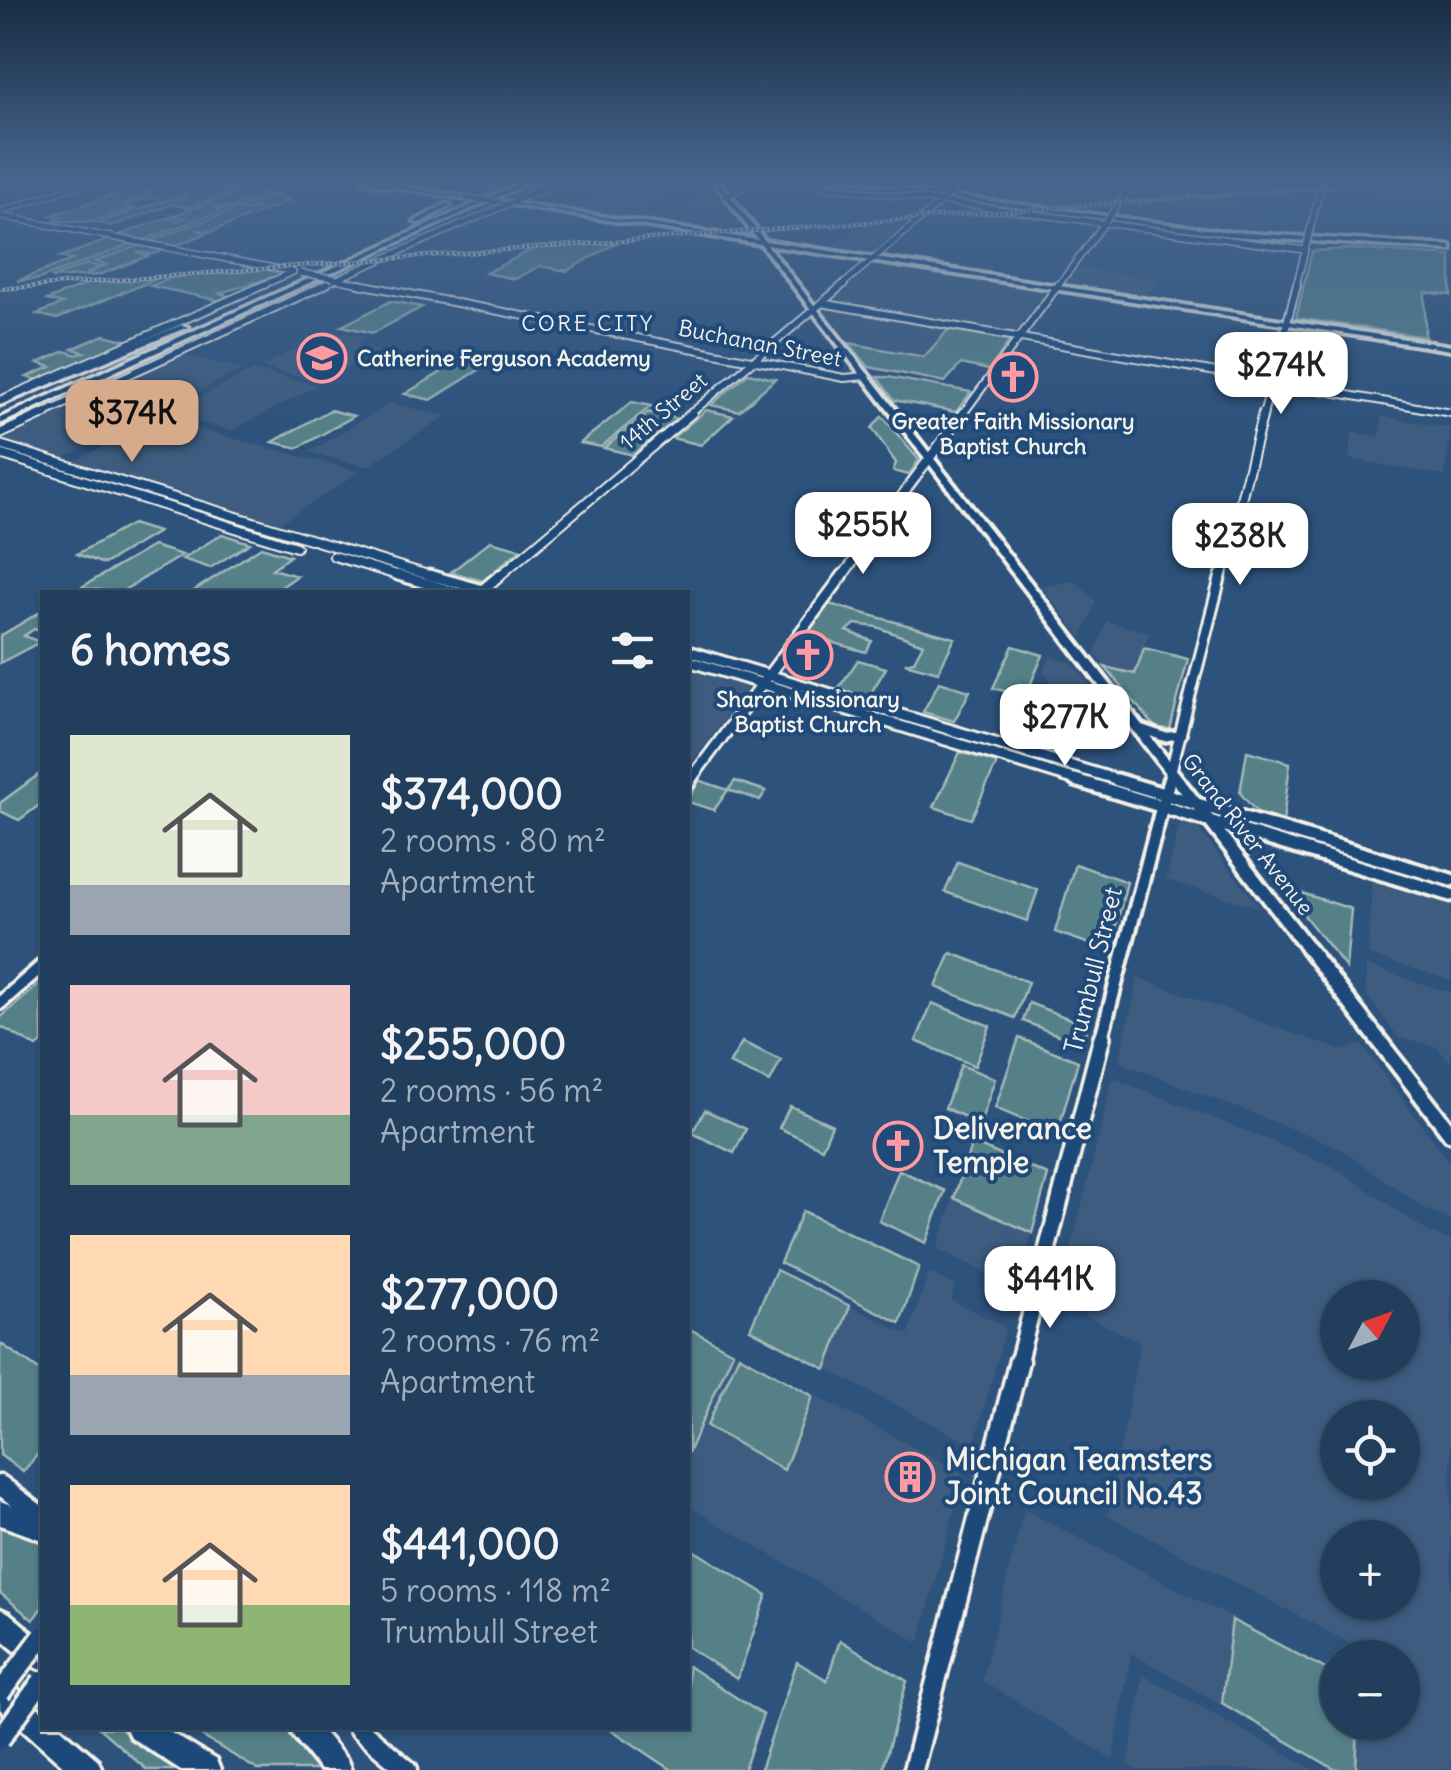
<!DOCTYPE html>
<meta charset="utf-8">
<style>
:root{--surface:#223e5d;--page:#2a4563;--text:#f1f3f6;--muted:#a2aebc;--line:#3f5772;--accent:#d6ab8b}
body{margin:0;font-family:Delius,sans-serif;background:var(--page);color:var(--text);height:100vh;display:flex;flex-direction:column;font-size:38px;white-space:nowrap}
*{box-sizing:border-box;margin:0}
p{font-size:32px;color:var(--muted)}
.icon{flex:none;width:55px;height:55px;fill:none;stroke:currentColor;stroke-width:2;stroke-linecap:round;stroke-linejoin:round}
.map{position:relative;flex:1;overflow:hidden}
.sheet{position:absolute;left:40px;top:590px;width:650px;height:1140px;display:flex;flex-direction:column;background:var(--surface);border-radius:0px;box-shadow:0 2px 8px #0004,0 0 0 2px var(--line)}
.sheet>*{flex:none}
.needle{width:65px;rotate:49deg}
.fabs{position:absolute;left:1320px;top:1280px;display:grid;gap:20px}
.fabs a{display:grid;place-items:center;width:100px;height:100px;border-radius:50%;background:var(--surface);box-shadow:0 2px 8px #0004,0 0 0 2px var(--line);font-size:50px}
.price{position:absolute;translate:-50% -85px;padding:0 22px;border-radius:20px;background:#fff;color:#222;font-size:32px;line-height:65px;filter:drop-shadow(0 2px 5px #0008)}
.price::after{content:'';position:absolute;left:50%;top:60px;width:30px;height:22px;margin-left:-15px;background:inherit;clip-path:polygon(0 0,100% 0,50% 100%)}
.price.active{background:var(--accent);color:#111}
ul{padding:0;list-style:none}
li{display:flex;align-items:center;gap:30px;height:250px;padding:0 30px}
li span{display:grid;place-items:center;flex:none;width:280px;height:200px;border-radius:0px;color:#555}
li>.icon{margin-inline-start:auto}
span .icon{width:120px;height:120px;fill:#fffc;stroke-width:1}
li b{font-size:42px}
h2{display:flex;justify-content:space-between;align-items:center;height:120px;padding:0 30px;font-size:42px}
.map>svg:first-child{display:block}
.built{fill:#3e5c7f;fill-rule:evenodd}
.green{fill:#558088;stroke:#a4b8b8;stroke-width:2.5}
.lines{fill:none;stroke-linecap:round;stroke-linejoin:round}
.secondary-far6-casing{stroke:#f4f1e8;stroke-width:8}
.secondary-far5-casing{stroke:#f4f1e8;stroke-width:10}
.secondary-far4-casing{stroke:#f4f1e8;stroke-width:12}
.secondary-far3-casing{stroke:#f4f1e8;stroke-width:15}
.secondary-far2-casing{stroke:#f4f1e8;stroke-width:19}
.secondary-far1-casing{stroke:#f4f1e8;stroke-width:22}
.secondary-casing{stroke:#f4f1e8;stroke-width:25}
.primary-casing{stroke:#f4f1e8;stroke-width:8}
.highway-casing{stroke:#f4f1e8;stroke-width:7}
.secondary-far6{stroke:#1f4a7a;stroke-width:5}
.secondary-far5{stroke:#1f4a7a;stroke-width:6}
.secondary-far4{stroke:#1f4a7a;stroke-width:8}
.secondary-far3{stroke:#1f4a7a;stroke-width:9}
.secondary-far2{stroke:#1f4a7a;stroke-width:11}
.secondary-far1{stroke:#1f4a7a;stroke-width:15}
.secondary{stroke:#1f4a7a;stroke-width:18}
.primary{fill:#1f4a7a;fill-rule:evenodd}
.highway{fill:#1f4a7a;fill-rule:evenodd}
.rail-casing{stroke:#f4f1e8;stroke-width:4}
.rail{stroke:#1f4a7a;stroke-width:2.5;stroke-dasharray:2.5;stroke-linecap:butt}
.secondary-bridge-far1-casing{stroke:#f4f1e8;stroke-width:8;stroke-linecap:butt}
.secondary-bridge-casing{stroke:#f4f1e8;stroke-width:25;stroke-linecap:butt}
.primary-bridge-casing{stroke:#f4f1e8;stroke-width:8;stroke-linecap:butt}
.secondary-bridge-far1{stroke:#1f4a7a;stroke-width:5}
.secondary-bridge{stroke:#1f4a7a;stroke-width:18}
.primary-bridge{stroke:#1f4a7a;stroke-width:5}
.labels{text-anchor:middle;stroke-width:8;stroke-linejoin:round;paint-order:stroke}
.far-neighbourhood-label{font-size:22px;letter-spacing:2.5px;fill:#f4f1e8;stroke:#1f4a7a}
.far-street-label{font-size:22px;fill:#f4f1e8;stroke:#1f4a7a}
.far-poi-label{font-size:22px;font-weight:bold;fill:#f4f1e8;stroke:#1f4a7a}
.street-label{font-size:25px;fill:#f4f1e8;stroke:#1f4a7a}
.near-poi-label{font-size:30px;font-weight:bold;fill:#f4f1e8;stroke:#1f4a7a;text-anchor:start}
</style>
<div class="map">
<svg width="1451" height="1770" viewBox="0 0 1451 1770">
<rect width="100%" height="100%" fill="#2d527c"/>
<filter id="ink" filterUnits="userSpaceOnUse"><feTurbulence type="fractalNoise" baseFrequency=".01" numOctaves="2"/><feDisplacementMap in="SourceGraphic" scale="20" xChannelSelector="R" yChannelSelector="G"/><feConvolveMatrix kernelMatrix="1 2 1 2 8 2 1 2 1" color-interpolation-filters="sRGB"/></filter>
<g filter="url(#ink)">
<g class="built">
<polygon points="626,182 675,182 666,188 680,190 626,219 568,211"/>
<polygon points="1027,182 1097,182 1129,187 1113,204 1062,208 1010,200"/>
<polygon points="1140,182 1270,182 1266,188 1128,199 1142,196 1132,193"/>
<polygon points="1451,182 1451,198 1377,205 1380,184"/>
<polygon points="712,188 741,226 679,228 698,215 675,213 654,224 633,221 644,215 661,217 670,211 655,208 664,203 681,206"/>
<polygon points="1267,193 1262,202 1244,200 1239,211 1256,214 1251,226 1118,212 1124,204"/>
<polygon points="912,220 871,254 827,250 861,225"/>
<polygon points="876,262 1049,289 1013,334 828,303"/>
<polygon points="1076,267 1157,279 1146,300 1062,287"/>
<polygon points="822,308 823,307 949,329 924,357 849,343"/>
<polygon points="334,330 367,337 355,344 380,350 322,382 260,367"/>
<polygon points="182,354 244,369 65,458 0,441"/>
<polygon points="253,370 318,385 232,431 166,414"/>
<polygon points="390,403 446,416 367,467 309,452"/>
<polygon points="1382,416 1451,428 1445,476 1349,459 1352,432 1380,437"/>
<polygon points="158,418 360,472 274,527 73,462"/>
<polygon points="1075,581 1096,601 1082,638 1041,586"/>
<polygon points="1107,621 1149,632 1135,675 1105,667 1095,653"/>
<polygon points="1050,657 1073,663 1119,724 1069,710 1043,671"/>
<polygon points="688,670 748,688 692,762 688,761"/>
<polygon points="1180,823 1197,827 1260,908 1166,880"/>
<polygon points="1372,878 1451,902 1451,981 1368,954"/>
<polygon points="1366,965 1451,993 1451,1063 1437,1047 1399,1038 1366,995"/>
<polygon points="1138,978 1340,1050 1362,1045 1451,1164 1451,1220 1427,1210 1336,1146 1119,1062"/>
<path d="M1113,1078L1333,1166L1427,1231L1451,1241V1770H1335L1131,1653L1113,1760L982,1681L1024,1509L1337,1673L1338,1722H1402V1658L1348,1657V1642L1108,1516L1140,1342L1058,1302ZM1338,1298H1402V1362H1338ZM1338,1418H1402V1482H1338ZM1338,1538H1402V1602H1338Z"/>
<polygon points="954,1198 1032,1233 1017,1287 937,1249"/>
<polygon points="929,1273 955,1285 951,1300 1006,1327 974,1446 826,1369 850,1306 908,1335"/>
<polygon points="688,1328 964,1474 919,1643 688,1506"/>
<polygon points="1143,1675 1315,1770 1137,1770 1128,1764"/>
</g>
<g class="green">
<polygon points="209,185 238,189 187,208 173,204 112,226 98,223 169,199 190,199 176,196"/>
<polygon points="137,187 151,192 144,196 160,199 142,198 125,206 133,208 91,222 53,221 62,217 52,215"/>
<polygon points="244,190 268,194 230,208 212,207 223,210 144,240 119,235 167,218 180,221 184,218 172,216"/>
<polygon points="273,195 290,201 213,231 196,230 207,233 175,246 149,241 239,208 251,210 257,207 245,205"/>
<polygon points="113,238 138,242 39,279 17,281 72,260 60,257"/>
<polygon points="616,243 567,271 540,266 515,279 486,273 533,249"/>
<polygon points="143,244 169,248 153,254 137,252 148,256 99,275 51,278 87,264 100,267 86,274 106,265 94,262"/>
<polygon points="1352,249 1451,256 1451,295 1425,292 1425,337 1296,318 1312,251"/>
<polygon points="268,269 286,273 220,293 231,297 221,301 150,286 173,277"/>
<polygon points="159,278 57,319 37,314 62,304 47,300 89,283"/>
<polygon points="391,301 422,307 373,333 342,326"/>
<polygon points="949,329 1011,339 989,370 961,364 945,382 869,367 849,343 924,357"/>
<polygon points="104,335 130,341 39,380 27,377 51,367 38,363 65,351 77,355 84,352 72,349"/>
<polygon points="465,358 490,363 431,400 405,394"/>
<polygon points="748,373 775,379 739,411 711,405"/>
<polygon points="877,377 888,377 971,392 956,412 894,400"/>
<polygon points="632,402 651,406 601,447 580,443"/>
<polygon points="330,410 354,416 298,448 273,442"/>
<polygon points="706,410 733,416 701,445 672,438"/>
<polygon points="648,412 677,419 633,455 604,448"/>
<polygon points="882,416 919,460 909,475 893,471 896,463 872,428"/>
<polygon points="132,524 158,532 104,564 77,554"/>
<polygon points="222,534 250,543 210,568 182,559"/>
<polygon points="490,541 521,549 483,581 451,572"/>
<polygon points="153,546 182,555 121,592 80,588"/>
<polygon points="261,547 290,556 272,569 297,576 274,592 192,592"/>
<polygon points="829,604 955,638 938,672 905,663 914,661 923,644 877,627 855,624 847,631 872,641 866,652 806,635"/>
<polygon points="42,611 42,632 34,629 24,636 40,642 0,663 0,636"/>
<polygon points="1013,646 1043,655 1025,697 993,688"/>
<polygon points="1144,648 1188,659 1170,729 1156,728 1105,667 1135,674"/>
<polygon points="858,660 886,668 868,698 838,689"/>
<polygon points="939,682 970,691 954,721 923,712"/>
<polygon points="1247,751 1290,763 1283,822 1259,815 1240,793"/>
<polygon points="960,752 997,763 971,819 934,807"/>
<polygon points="42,772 42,803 19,820 0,811 0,803"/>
<polygon points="698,780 728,790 735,781 766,791 760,800 728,790 714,810 688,802"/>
<polygon points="958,862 1038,890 1027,921 945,892"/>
<polygon points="1075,864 1127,882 1110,951 1055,932"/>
<polygon points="1302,893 1351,909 1346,968 1299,909"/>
<polygon points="951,953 1028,982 1015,1018 936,987"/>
<polygon points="41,983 42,1043 37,1047 0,1026 0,1018"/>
<polygon points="932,1003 990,1026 975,1066 916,1041"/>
<polygon points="1029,1003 1088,1026 1083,1045 1023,1021"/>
<polygon points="1019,1038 1078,1061 1057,1134 995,1108"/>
<polygon points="742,1042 781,1060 770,1082 729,1064"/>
<polygon points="961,1065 995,1079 980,1124 945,1108"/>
<polygon points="790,1106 832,1125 822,1148 779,1128"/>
<polygon points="705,1110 746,1129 734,1153 692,1133"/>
<polygon points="972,1143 1048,1175 1032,1233 954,1198"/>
<polygon points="899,1170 945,1191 926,1243 879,1221"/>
<polygon points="803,1211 919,1267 900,1323 780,1263"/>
<polygon points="776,1270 850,1306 826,1369 750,1329"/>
<polygon points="688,1328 733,1352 688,1453"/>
<polygon points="0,1343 42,1372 42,1449 23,1472 0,1455"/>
<polygon points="739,1355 813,1396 784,1470 707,1426"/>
<polygon points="0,1523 42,1543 42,1607 33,1620 0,1593"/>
<polygon points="688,1547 767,1595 737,1679 688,1647"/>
<polygon points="1232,1620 1337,1675 1338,1722 1358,1723 1356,1770 1336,1770 1222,1703"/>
<polygon points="840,1640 907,1681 882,1770 760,1770 797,1662 827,1680"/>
<polygon points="688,1666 763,1715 744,1770 672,1770 609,1728 688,1728"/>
<polygon points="99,1728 120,1728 182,1770 147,1770"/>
<polygon points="188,1728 291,1728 329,1770 258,1770"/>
</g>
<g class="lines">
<g class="secondary-far6-casing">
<g id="secondary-far6">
<polyline points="795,182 1305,250"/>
<polyline points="884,182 952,191"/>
<polyline points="726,196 753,182"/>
<polyline points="0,212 87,182"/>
<polyline points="1111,214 1135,182"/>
<polyline points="0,216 290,271"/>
<polyline points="1309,234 1322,182"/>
<polyline points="340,280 371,286"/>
<polyline points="261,286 293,272"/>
<polyline points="321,286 559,182"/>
<polyline points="841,286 944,199"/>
<polyline points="1058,286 1106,221"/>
<polyline points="1296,286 1307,243"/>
</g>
</g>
<g class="secondary-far5-casing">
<g id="secondary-far5">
<polyline points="359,284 844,378 866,376"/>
<polyline points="821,303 1451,413"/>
<polyline points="0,400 266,284"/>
<polyline points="41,415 327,284"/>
<polyline points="689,415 844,284"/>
<polyline points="962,415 1059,284"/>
<polyline points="1263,415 1297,284"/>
</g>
</g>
<g class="secondary-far4-casing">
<g id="secondary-far4">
<polyline points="0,434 46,413"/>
<polyline points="0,445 438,578"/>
<polyline points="0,454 296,547"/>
<polyline points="334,556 407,578"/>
<polyline points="497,578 692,413"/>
<polyline points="841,578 963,413"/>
<polyline points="1221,578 1263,413"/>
</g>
</g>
<g class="secondary-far3-casing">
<g id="secondary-far3">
<polyline points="398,575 455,592"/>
<polyline points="429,575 487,591"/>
<polyline points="480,592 500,575"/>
<polyline points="688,651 1125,782"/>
<polyline points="688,661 1083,782"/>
<polyline points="689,782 843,575"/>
<polyline points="1168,782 1221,575"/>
</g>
</g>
<g class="secondary-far2-casing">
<g id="secondary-far2">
<polyline points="1075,780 1451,895"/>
<polyline points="1117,780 1451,880"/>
<polyline points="688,783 690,780"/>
<polyline points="0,1003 42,966"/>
<polyline points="1101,1040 1169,780"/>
</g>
</g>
<g class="secondary-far1-casing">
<polyline id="secondary-far1" points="1018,1363 1102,1037"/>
</g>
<g class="secondary-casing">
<g id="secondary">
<polyline points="0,1485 42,1517"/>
<polyline points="358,1728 408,1770"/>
<polyline points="913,1770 1019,1361"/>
</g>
</g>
<g class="primary-casing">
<g id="primary">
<polygon points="364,182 377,182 469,198 467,199"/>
<polygon points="714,182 719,182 765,241 1451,346 1451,350 767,245 1142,725 1165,733 1184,731 1185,734 1184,737 1164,741 1150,736 1451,1122 1451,1141 1446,1139 761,244 495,202 497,201 758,240"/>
</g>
</g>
<g class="highway-casing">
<g id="highway">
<polygon points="502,182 494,186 491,184"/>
<polygon points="523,182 530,182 0,424 0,418"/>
<polygon points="544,182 551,182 533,193 528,192"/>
<polygon points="829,182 846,182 1230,232 1451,246 1451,250 1230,236"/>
<polygon points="446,204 451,205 419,223 414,222"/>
<polygon points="181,325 188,327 0,405 0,399"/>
<polygon points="0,1501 42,1516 42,1540 0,1525"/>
<polygon points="0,1609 9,1613 42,1641 42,1670 33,1666 0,1638"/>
<polygon points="0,1678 9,1682 42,1711 42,1728 61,1728 98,1760 102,1770 68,1770 0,1709"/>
<polygon points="126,1728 163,1728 216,1760 220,1770 181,1770 130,1737"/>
<polygon points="290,1728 320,1728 347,1760 351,1770 320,1770 294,1737"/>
</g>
</g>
<use href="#secondary-far6" class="secondary-far6"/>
<use href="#secondary-far5" class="secondary-far5"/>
<use href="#secondary-far4" class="secondary-far4"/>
<use href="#secondary-far3" class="secondary-far3"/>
<use href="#secondary-far2" class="secondary-far2"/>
<use href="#secondary-far1" class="secondary-far1"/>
<use href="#secondary" class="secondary"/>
<use href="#primary" class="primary"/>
<use href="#highway" class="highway"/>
<g class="rail-casing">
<polyline id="rail" points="0,289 1389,182"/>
</g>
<use href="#rail" class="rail"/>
<g class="secondary-bridge-far1-casing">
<g id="secondary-bridge-far1">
<polyline points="944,199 951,193"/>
<polyline points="1106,221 1111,214"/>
<polyline points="1307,243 1309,234"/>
<polyline points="300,273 333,278"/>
</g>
</g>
<g class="secondary-bridge-casing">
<g id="secondary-bridge">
<polyline points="0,1693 42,1637"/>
<polyline points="0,1739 42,1681"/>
</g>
</g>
<g class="primary-bridge-casing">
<polyline id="primary-bridge" points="467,198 497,202"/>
</g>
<use href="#secondary-bridge-far1" class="secondary-bridge-far1"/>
<use href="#secondary-bridge" class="secondary-bridge"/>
<use href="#primary-bridge" class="primary-bridge"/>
</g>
</g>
<linearGradient id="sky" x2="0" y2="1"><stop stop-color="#192d44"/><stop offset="0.42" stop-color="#46668e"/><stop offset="1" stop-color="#46668e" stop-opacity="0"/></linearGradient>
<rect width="1451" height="430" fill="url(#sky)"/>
<defs>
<g id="school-ring" transform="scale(2.5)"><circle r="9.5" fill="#1f4a7a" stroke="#ff9aa2" stroke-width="1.5"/><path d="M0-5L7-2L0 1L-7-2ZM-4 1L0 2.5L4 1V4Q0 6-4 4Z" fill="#ff9aa2"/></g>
<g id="church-ring" transform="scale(2.5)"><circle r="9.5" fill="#1f4a7a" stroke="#ff9aa2" stroke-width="1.5"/><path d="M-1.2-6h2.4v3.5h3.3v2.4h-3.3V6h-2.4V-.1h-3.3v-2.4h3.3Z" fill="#ff9aa2"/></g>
<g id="building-ring" transform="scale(2.5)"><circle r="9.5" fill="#1f4a7a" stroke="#ff9aa2" stroke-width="1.5"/><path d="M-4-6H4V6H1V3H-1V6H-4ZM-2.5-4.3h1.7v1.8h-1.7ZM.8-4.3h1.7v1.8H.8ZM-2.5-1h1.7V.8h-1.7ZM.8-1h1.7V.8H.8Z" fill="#ff9aa2"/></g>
</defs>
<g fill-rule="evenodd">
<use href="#school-ring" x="322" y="358"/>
<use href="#church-ring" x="1013" y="377"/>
<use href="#church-ring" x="808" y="655"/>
<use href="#church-ring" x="898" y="1146"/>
<use href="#building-ring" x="910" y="1477"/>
</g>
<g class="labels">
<g class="far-neighbourhood-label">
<text x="588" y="331">CORE CITY</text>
</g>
<g class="far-street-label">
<text transform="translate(760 343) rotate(11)" y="8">Buchanan Street</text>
<text transform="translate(663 411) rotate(-40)" y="8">14th Street</text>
<text transform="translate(1248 834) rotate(52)" y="8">Grand River Avenue</text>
</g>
<g class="far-poi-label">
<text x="357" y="366" text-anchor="start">Catherine Ferguson Academy</text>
<text x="1013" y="429">Greater Faith Missionary<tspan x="1013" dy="25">Baptist Church</tspan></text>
<text x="808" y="707">Sharon Missionary<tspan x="808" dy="25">Baptist Church</tspan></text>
</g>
<g class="street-label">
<text transform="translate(1093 970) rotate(-76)" y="9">Trumbull Street</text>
</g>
<g class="near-poi-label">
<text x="933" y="1139">Deliverance<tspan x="933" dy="34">Temple</tspan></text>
<text x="945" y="1470">Michigan Teamsters<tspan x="945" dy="34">Joint Council No.43</tspan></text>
</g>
</g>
</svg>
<div class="fabs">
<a><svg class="needle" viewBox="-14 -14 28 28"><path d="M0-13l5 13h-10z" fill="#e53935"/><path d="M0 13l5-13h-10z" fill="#a2aebc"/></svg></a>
<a><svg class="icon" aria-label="locate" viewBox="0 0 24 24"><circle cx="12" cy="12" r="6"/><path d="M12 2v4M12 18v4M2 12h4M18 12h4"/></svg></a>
<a>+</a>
<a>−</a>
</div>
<b class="price" style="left:1281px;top:417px">$274K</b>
<b class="price active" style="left:132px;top:465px">$374K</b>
<b class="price" style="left:863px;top:577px">$255K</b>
<b class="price" style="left:1240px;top:588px">$238K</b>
<b class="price" style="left:1065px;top:769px">$277K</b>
<b class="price" style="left:1050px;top:1331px">$441K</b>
<section class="sheet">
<h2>6 homes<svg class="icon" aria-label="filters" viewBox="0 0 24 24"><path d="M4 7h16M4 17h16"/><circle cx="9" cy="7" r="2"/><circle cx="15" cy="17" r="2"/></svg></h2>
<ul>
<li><span style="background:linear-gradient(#dfe7d0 75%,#9aa5b1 0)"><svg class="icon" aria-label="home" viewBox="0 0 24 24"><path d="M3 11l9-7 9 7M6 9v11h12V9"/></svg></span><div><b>$374,000</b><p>2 rooms · 80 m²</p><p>Apartment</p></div></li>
<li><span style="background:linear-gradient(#f6c9c9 65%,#7fa58c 0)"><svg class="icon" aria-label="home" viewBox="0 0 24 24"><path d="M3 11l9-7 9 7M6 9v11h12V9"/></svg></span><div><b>$255,000</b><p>2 rooms · 56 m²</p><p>Apartment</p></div></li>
<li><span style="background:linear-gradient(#ffd9b3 70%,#9aa5b1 0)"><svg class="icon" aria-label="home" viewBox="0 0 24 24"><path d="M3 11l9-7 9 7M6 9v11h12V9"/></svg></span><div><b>$277,000</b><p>2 rooms · 76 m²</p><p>Apartment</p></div></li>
<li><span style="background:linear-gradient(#ffd9b3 60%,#8fb573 0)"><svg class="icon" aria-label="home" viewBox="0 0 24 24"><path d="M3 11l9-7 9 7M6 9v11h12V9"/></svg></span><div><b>$441,000</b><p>5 rooms · 118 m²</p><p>Trumbull Street</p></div></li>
</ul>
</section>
</div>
